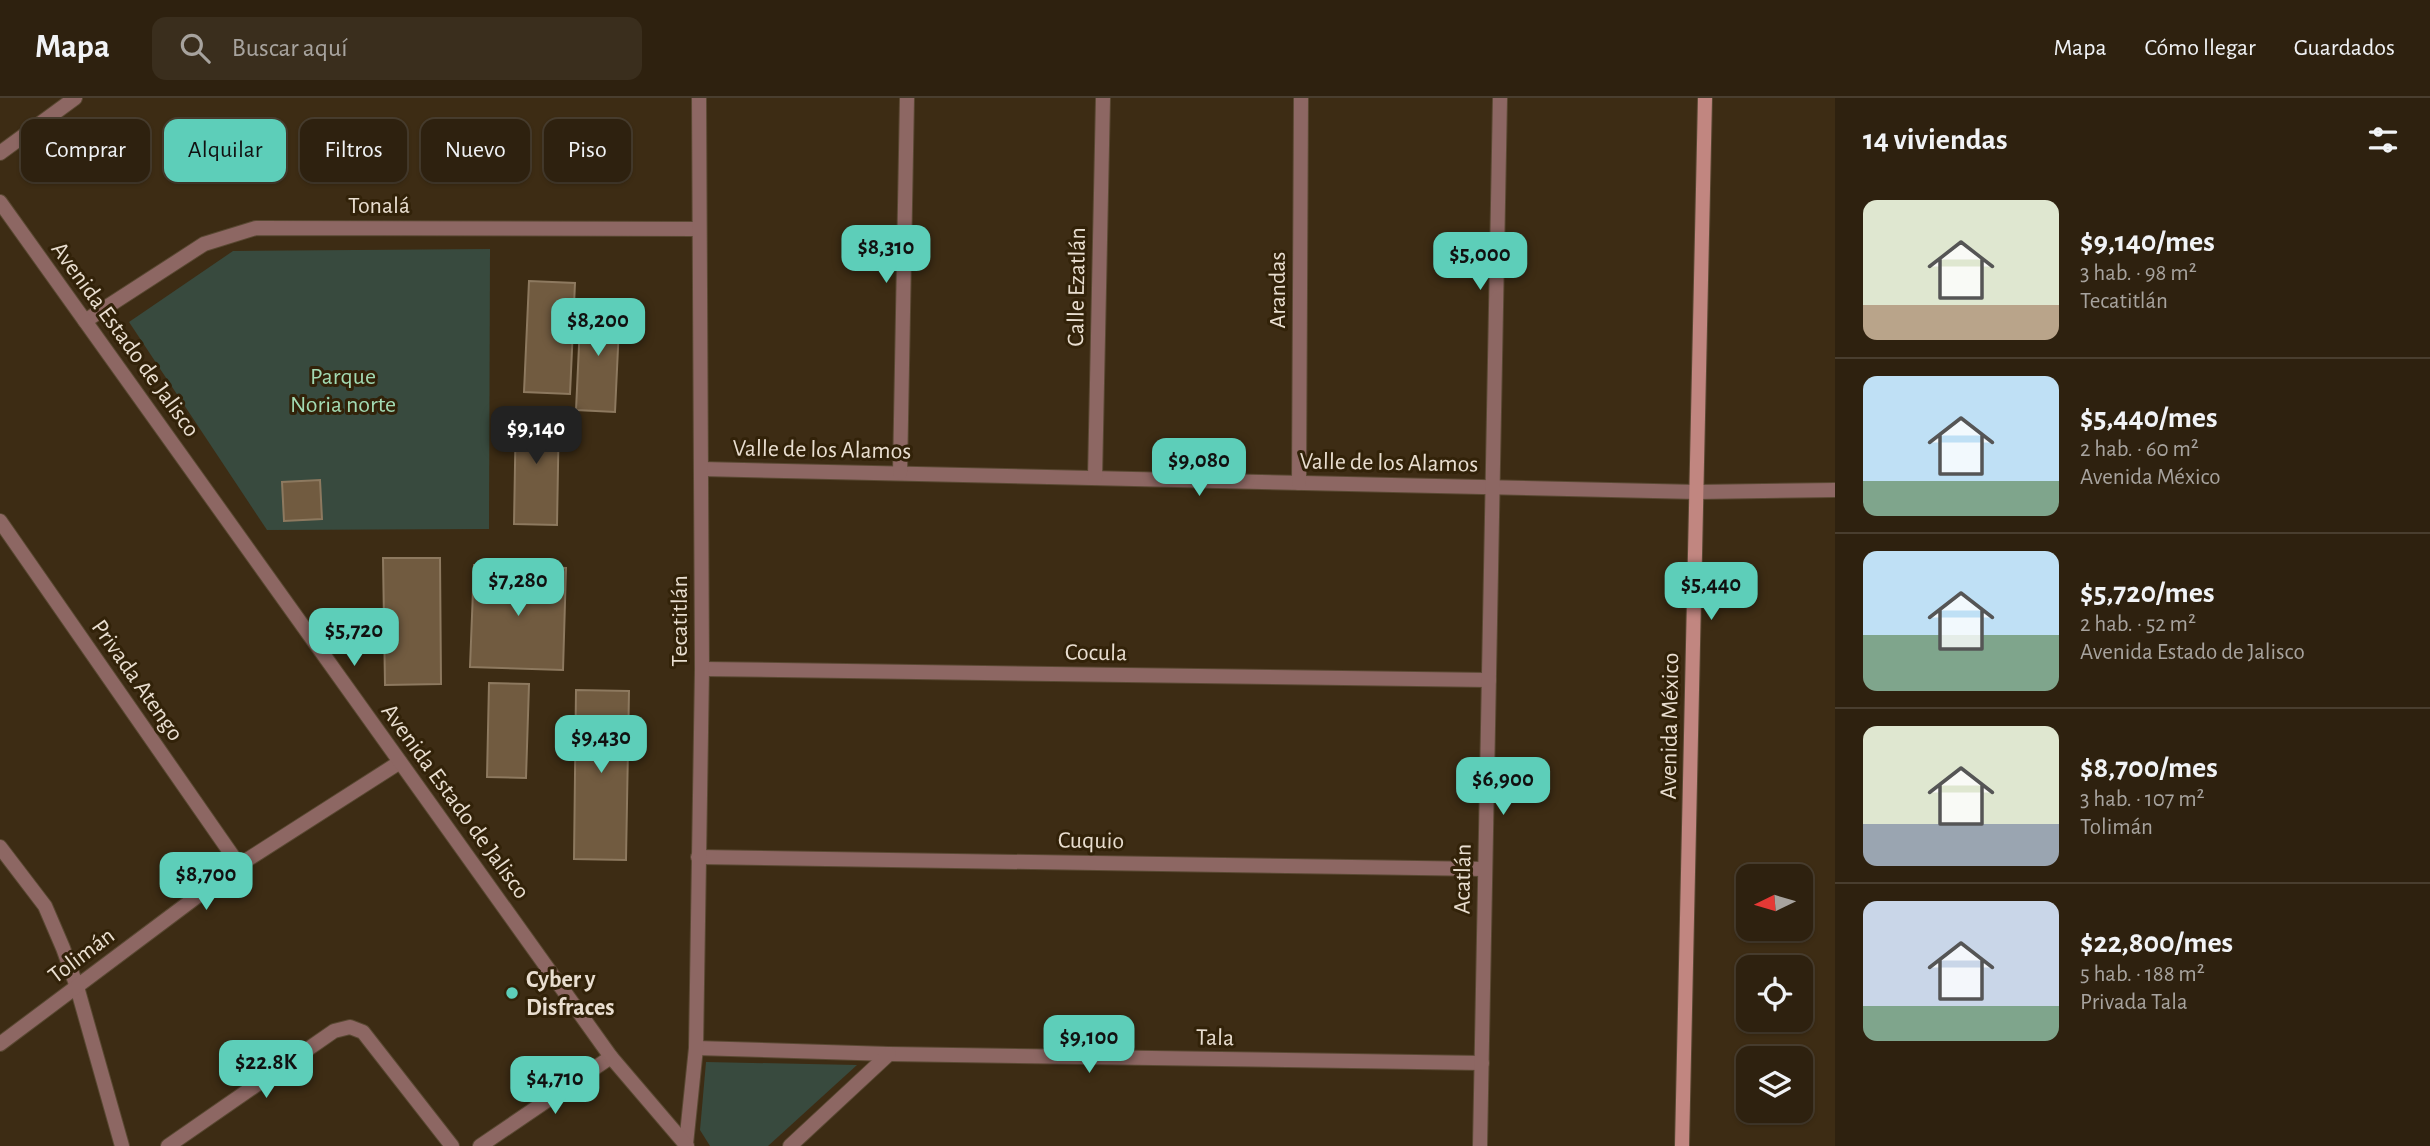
<!DOCTYPE html>
<html lang="es">
<meta charset="utf-8">
<style>
:root{--surface:#2e210f;--page:#3a2e1d;--text:#f1f3f6;--muted:#a7a39e;--line:#493e2f;--accent:#5dceb9}
body{margin:0;font-family:"Alegreya Sans",sans-serif;background:var(--page);color:var(--text);height:100vh;display:flex;flex-direction:column;font-size:26px;white-space:nowrap}
*{box-sizing:border-box;margin:0}
p{font-size:23px;color:var(--muted)}
.icon{flex:none;width:38px;height:38px;fill:none;stroke:currentColor;stroke-width:2;stroke-linecap:round;stroke-linejoin:round}
.map{position:relative;flex:1;overflow:hidden}
.details{display:flex;flex-direction:column;background:var(--surface);width:595px}
.details>*{flex:none}
.top-card{position:absolute;left:21px;top:21px;width:665px;height:63px;display:flex;gap:14px}
.needle{width:46px;rotate:265deg}
.buttons{position:absolute;left:1736px;top:766px;display:grid;gap:14px}
.buttons a{display:grid;place-items:center;width:77px;height:77px;border-radius:14px;background:var(--surface);box-shadow:0 2px 5px #0004,0 0 0 2px var(--line);font-size:35px}
.price{position:absolute;translate:-50% -60px;padding:0 16px;border-radius:14px;background:var(--accent);color:#111;font-size:23px;line-height:46px;filter:drop-shadow(0 2px 4px #0008)}
.price::after{content:'';position:absolute;left:50%;top:42px;width:21px;height:16px;margin-left:-10px;background:inherit;clip-path:polygon(0 0,100% 0,50% 100%)}
.price.current{background:#222;color:#fff}
ul{padding:0;list-style:none}
li{display:flex;align-items:center;gap:21px;height:175px;padding:0 28px}
li+li{border-top:2px solid var(--line)}
li span{display:grid;place-items:center;flex:none;width:196px;height:140px;border-radius:14px;color:#555}
li>.icon{margin-inline-start:auto}
span .icon{width:84px;height:84px;fill:#fffc;stroke-width:1}
li b{font-size:30px}
h2{display:flex;justify-content:space-between;align-items:center;height:84px;padding:0 28px;font-size:30px}
.tag{padding:0 24px;border-radius:14px;background:var(--surface);box-shadow:0 2px 5px #0004,0 0 0 2px var(--line);font-size:24px;line-height:63px}
.tag.current{background:var(--accent);color:#111}
header{display:flex;align-items:center;gap:42px;box-sizing:border-box;height:98px;padding:0 35px;background:var(--surface);border-bottom:2px solid var(--line)}
header strong{font-size:33px}
nav{display:flex;gap:38px;margin-inline-start:auto;font-size:24px}
.search{width:490px;height:63px;background:var(--page);display:flex;align-items:center;gap:18px;box-sizing:border-box;padding:0 24px;border-radius:14px;color:var(--muted);font-size:26px}
main{display:flex;flex:1;min-height:0}
.map>svg:first-child{display:block}
.green{fill:#384a3e}
.building{fill:#715b40;stroke:#8d795f;stroke-width:2}
.lines{fill:none;stroke-linecap:round;stroke-linejoin:round}
.minor-casing{stroke:#594832;stroke-width:16}
.tertiary-casing{stroke:#594832;stroke-width:16}
.secondary-casing{stroke:#594832;stroke-width:16}
.minor{stroke:#8d6763;stroke-width:14}
.tertiary{stroke:#8d6763;stroke-width:14}
.secondary{stroke:#c18680;stroke-width:14}
.poi-dot{fill:#5dceb9;stroke:#322209;stroke-width:2.5}
.labels{text-anchor:middle;stroke-width:6;stroke-linejoin:round;paint-order:stroke}
.street-label{font-size:24px;fill:#e9ded0;stroke:#322209}
.park-label{font-size:24px;fill:#a2dab3;stroke:#322209}
.poi-label{font-size:24px;font-weight:bold;fill:#e9ded0;stroke:#322209;text-anchor:start}
</style>
<header>
<strong>Mapa</strong>
<div class="search"><svg class="icon" aria-label="search" viewBox="0 0 24 24"><circle cx="10" cy="10" r="6"/><path d="M15 15l6 6"/></svg>Buscar aquí</div>
<nav><a>Mapa</a><a>Cómo llegar</a><a>Guardados</a></nav>
</header>
<main>
<div class="map">
<svg width="1835" height="1048" viewBox="0 0 1835 1048">
<rect width="100%" height="100%" fill="#3d2c14"/>
<g class="green">
<polygon points="490,151 489,431 267,432 129,224 233,153"/>
<polygon points="706,964 857,967 768,1048 710,1048 700,1032"/>
</g>
<g class="building">
<polygon points="529,183 575,185 570,296 524,294"/>
<polygon points="581,205 620,207 615,314 576,312"/>
<polygon points="516,310 559,311 557,427 514,426"/>
<polygon points="320,382 322,421 284,423 282,384"/>
<polygon points="383,460 440,460 441,586 385,587"/>
<polygon points="474,467 566,470 563,572 470,569"/>
<polygon points="489,585 529,586 526,680 487,679"/>
<polygon points="576,592 629,593 626,762 574,761"/>
</g>
<g class="lines">
<g class="minor-casing">
<g id="minor">
<polyline points="0,55 75,0"/>
<polyline points="85,223 204,146 256,130 699,131"/>
<polyline points="702,371 1697,394 1835,392"/>
<polyline points="900,375 907,0"/>
<polyline points="1095,380 1103,0"/>
<polyline points="1299,385 1301,0"/>
<polyline points="0,423 239,767"/>
<polyline points="702,571 1489,582"/>
<polyline points="0,749 45,808 63,850 77,889 122,1048"/>
<polyline points="698,759 1484,771"/>
<polyline points="0,946 239,767 400,664"/>
<polyline points="696,950 889,956 1482,965"/>
<polyline points="686,1046 696,950 702,571 699,0"/>
<polyline points="168,1048 334,933 350,929 363,934 452,1048"/>
<polyline points="480,1048 611,959"/>
<polyline points="790,1048 889,956"/>
<polyline points="1480,1048 1500,0"/>
</g>
</g>
<g class="tertiary-casing">
<polyline id="tertiary" points="0,104 611,959 687,1048"/>
</g>
<g class="secondary-casing">
<polyline id="secondary" points="1682,1048 1705,0"/>
</g>
<use href="#minor" class="minor"/>
<use href="#tertiary" class="tertiary"/>
<use href="#secondary" class="secondary"/>
</g>
<circle class="poi-dot" cx="512" cy="895" r="7"/>
<g class="labels">
<g class="street-label">
<text x="379" y="115">Tonalá</text>
<text transform="translate(1076 189) rotate(-89)" y="8">Calle Ezatlán</text>
<text transform="translate(1277 192) rotate(-90)" y="8">Arandas</text>
<text transform="translate(126 241) rotate(54)" y="8">Avenida Estado de Jalisco</text>
<text transform="translate(822 351) rotate(1)" y="8">Valle de los Alamos</text>
<text transform="translate(1389 364) rotate(1)" y="8">Valle de los Alamos</text>
<text transform="translate(679 523) rotate(-90)" y="8">Tecatitlán</text>
<text transform="translate(1096 554) rotate(1)" y="8">Cocula</text>
<text transform="translate(138 582) rotate(55)" y="8">Privada Atengo</text>
<text transform="translate(1669 628) rotate(-89)" y="8">Avenida México</text>
<text transform="translate(456 703) rotate(54)" y="8">Avenida Estado de Jalisco</text>
<text transform="translate(1091 742) rotate(1)" y="8">Cuquio</text>
<text transform="translate(1462 781) rotate(-89)" y="8">Acatlán</text>
<text transform="translate(81 857) rotate(-37)" y="8">Tolimán</text>
<text transform="translate(1215 939) rotate(1)" y="8">Tala</text>
</g>
<g class="park-label">
<text x="343" y="286">Parque<tspan x="343" dy="28">Noria norte</tspan></text>
</g>
<g class="poi-label">
<text x="526" y="889">Cyber y<tspan x="526" dy="28">Disfraces</tspan></text>
</g>
</g>
</svg>
<div class="buttons">
<a><svg class="needle" viewBox="-14 -14 28 28"><path d="M0-13l5 13h-10z" fill="#e53935"/><path d="M0 13l5-13h-10z" fill="#a7a39e"/></svg></a>
<a><svg class="icon" aria-label="locate" viewBox="0 0 24 24"><circle cx="12" cy="12" r="6"/><path d="M12 2v4M12 18v4M2 12h4M18 12h4"/></svg></a>
<a><svg class="icon" aria-label="layers" viewBox="0 0 24 24"><path d="M12 4l9 5-9 5-9-5zM3 14l9 5 9-5"/></svg></a>
</div>
<b class="price" style="left:886px;top:187px">$8,310</b>
<b class="price" style="left:1480px;top:194px">$5,000</b>
<b class="price" style="left:598px;top:260px">$8,200</b>
<b class="price current" style="left:536px;top:368px">$9,140</b>
<b class="price" style="left:1199px;top:400px">$9,080</b>
<b class="price" style="left:518px;top:520px">$7,280</b>
<b class="price" style="left:1711px;top:524px">$5,440</b>
<b class="price" style="left:354px;top:570px">$5,720</b>
<b class="price" style="left:601px;top:677px">$9,430</b>
<b class="price" style="left:1503px;top:719px">$6,900</b>
<b class="price" style="left:206px;top:814px">$8,700</b>
<b class="price" style="left:1089px;top:977px">$9,100</b>
<b class="price" style="left:266px;top:1002px">$22.8K</b>
<b class="price" style="left:555px;top:1018px">$4,710</b>
<div class="top-card">
<a class="tag">Comprar</a>
<a class="tag current">Alquilar</a>
<a class="tag">Filtros</a>
<a class="tag">Nuevo</a>
<a class="tag">Piso</a>
</div>
</div>
<section class="details">
<h2>14 viviendas<svg class="icon" aria-label="filters" viewBox="0 0 24 24"><path d="M4 7h16M4 17h16"/><circle cx="9" cy="7" r="2"/><circle cx="15" cy="17" r="2"/></svg></h2>
<ul>
<li><span style="background:linear-gradient(#dfe7d0 75%,#b9a48a 0)"><svg class="icon" aria-label="home" viewBox="0 0 24 24"><path d="M3 11l9-7 9 7M6 9v11h12V9"/></svg></span><div><b>$9,140/mes</b><p>3 hab. · 98 m²</p><p>Tecatitlán</p></div></li>
<li><span style="background:linear-gradient(#bfe0f5 75%,#7fa58c 0)"><svg class="icon" aria-label="home" viewBox="0 0 24 24"><path d="M3 11l9-7 9 7M6 9v11h12V9"/></svg></span><div><b>$5,440/mes</b><p>2 hab. · 60 m²</p><p>Avenida México</p></div></li>
<li><span style="background:linear-gradient(#bfe0f5 60%,#7fa58c 0)"><svg class="icon" aria-label="home" viewBox="0 0 24 24"><path d="M3 11l9-7 9 7M6 9v11h12V9"/></svg></span><div><b>$5,720/mes</b><p>2 hab. · 52 m²</p><p>Avenida Estado de Jalisco</p></div></li>
<li><span style="background:linear-gradient(#dfe7d0 70%,#9aa5b1 0)"><svg class="icon" aria-label="home" viewBox="0 0 24 24"><path d="M3 11l9-7 9 7M6 9v11h12V9"/></svg></span><div><b>$8,700/mes</b><p>3 hab. · 107 m²</p><p>Tolimán</p></div></li>
<li><span style="background:linear-gradient(#c9d6e8 75%,#7fa58c 0)"><svg class="icon" aria-label="home" viewBox="0 0 24 24"><path d="M3 11l9-7 9 7M6 9v11h12V9"/></svg></span><div><b>$22,800/mes</b><p>5 hab. · 188 m²</p><p>Privada Tala</p></div></li>
</ul>
</section>
</main>
